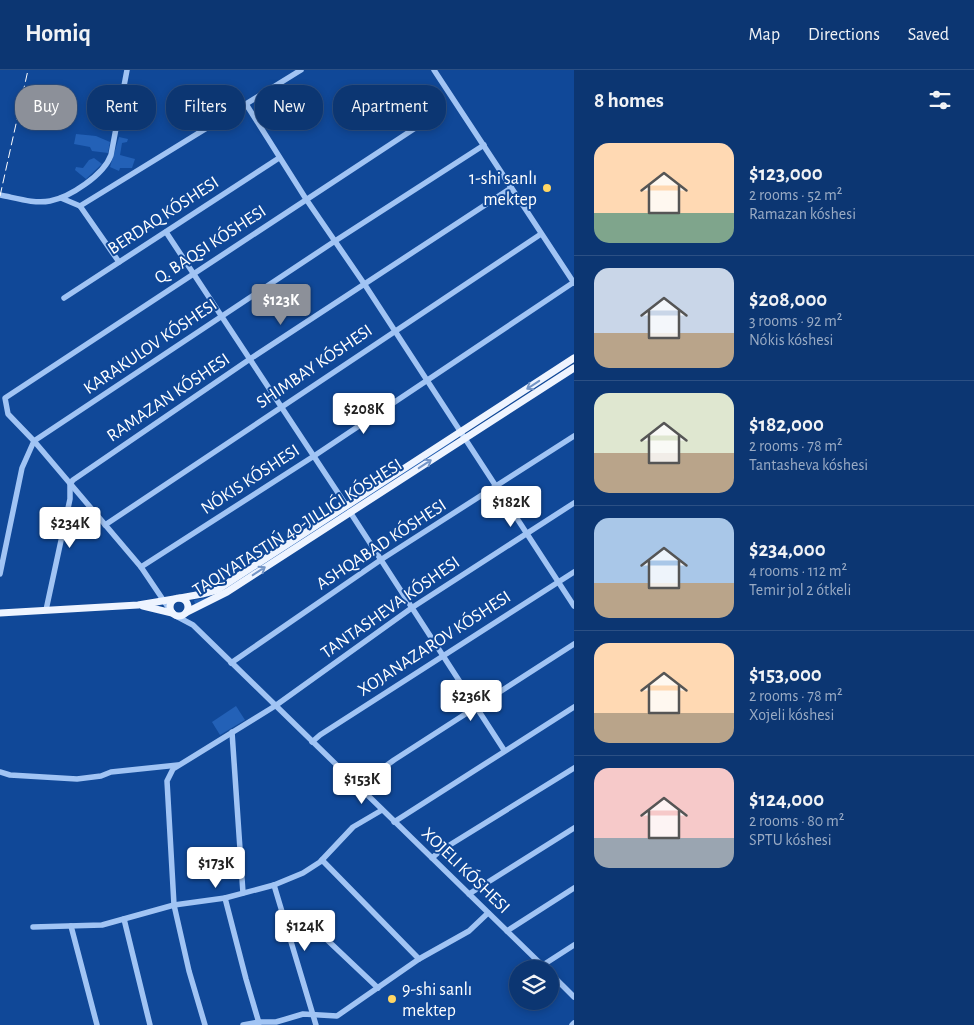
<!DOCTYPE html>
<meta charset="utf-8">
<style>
:root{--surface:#0c3672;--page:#153e77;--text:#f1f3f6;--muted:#9aabc4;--line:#2c5084;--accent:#8c9099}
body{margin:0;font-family:"Alegreya Sans",sans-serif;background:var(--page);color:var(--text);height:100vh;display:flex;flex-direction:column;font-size:19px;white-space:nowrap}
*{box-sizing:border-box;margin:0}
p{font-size:16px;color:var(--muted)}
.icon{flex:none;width:28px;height:28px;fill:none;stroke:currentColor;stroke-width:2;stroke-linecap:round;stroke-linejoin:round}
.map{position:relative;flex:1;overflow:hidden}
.sheet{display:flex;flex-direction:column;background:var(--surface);width:400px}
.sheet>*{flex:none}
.banner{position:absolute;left:15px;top:15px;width:475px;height:45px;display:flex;gap:10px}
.tools{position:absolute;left:509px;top:890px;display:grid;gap:10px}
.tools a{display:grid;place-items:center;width:50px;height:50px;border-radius:50%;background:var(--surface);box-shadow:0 2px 8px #0003,0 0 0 1px var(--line);font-size:25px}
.price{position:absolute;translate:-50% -42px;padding:0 11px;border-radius:5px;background:#fff;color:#222;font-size:16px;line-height:32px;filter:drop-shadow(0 1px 2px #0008)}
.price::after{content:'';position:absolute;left:50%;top:30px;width:15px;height:11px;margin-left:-8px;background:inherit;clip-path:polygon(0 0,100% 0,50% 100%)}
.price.on{background:var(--accent);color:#fff}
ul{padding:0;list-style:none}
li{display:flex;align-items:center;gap:15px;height:125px;padding:0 20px}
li+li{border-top:1px solid var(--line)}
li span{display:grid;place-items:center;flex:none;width:140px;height:100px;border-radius:15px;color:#555}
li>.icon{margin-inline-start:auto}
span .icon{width:60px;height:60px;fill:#fffc;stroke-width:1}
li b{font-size:21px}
h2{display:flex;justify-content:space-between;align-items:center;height:60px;padding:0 20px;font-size:21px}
.pill{padding:0 18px;border-radius:20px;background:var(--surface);box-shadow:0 2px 8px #0003,0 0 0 1px var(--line);font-size:18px;line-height:45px}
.pill.on{background:var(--accent);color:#fff}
header{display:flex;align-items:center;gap:30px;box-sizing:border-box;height:70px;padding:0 25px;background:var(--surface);border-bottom:1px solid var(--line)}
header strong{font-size:24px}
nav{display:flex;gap:28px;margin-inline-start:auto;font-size:18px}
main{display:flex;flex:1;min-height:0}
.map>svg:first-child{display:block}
.green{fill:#2361b7}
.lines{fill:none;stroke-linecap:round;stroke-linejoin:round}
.minor{stroke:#a1c4f4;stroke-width:5.5}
.major{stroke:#eef4ff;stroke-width:7}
.rail{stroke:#fff;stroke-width:1;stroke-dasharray:9 4;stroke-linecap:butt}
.oneway{stroke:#7495c6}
.poi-dot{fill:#ffd664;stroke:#104898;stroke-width:2}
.labels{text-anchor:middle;stroke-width:4;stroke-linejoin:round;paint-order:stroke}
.poi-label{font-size:18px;fill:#fff;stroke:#104898;text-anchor:end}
.street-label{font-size:18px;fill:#fff;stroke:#104898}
</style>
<header>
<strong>Homiq</strong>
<nav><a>Map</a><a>Directions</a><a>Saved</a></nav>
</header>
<main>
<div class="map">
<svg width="574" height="955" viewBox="0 0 574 955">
<rect width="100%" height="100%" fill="#104898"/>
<g class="green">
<polygon points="76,64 96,66 110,72 108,83 92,81 90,77 74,74"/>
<polygon points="119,67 128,69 127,72 122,73 120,85 135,89 132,98 120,98 119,101 110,97"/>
<polygon points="94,88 102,94 86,109 75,100 76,97 83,98 89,90"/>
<polygon points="453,369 454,371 219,524 195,534 194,530 207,528 218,523"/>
<polygon points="236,636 245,650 220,665 212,652"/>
</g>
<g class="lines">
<g class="minor">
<polyline points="434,0 574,213"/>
<polyline points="246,34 306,129 365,215 574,536"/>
<path d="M0,125C16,128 34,134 50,131C70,127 104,105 111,85L127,0"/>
<polyline points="61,128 80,136 119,192"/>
<polyline points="80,136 301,0"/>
<polyline points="166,162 346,435"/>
<polyline points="64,228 279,88"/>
<polyline points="350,442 504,680"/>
<polyline points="105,455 541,164"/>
<polyline points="141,497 314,386 574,212"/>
<polyline points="0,504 22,398 34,371 335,171 484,75"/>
<polyline points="46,540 70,429 70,414 73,410 250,289 511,118"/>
<polyline points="170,540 141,497 34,371 8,344 5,328 432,47"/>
<polyline points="176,546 193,555 546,899"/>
<polyline points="231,593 382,489 574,366"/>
<polyline points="232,662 243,823"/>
<polyline points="312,672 320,665 574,502"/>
<polyline points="0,702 10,705 77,709 101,706 111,702 178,695"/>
<polyline points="358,716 394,690 574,574"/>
<polyline points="394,752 574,637"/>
<polyline points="432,788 440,781 574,698"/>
<polyline points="322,790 419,889"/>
<polyline points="274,815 316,955"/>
<polyline points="469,824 574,758"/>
<polyline points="225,828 246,909 259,953"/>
<polyline points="304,848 378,918"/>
<polyline points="124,849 150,955"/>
<polyline points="71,856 97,955"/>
<polyline points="33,857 102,855 174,835 225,828 274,815 303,803 320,792 353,757 382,740"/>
<polyline points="507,861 574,818"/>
<polyline points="543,895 574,875"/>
<polyline points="550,903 574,927"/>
<polyline points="205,955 189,901 174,835 167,711 173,699 275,636 413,537 574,433"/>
<polyline points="243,955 259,952 276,952 303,944 337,946 419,889 469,861 488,843"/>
<polyline points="572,955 574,953"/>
</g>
<g class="major">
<circle cx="179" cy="537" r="9"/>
<polyline points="180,528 202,524 217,520 574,288"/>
<polyline points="143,536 172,543"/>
<polyline points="187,542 227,522 574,298"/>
<polyline points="0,543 138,535 174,529"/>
</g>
<polyline class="rail" points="0,126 28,0"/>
</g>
<defs><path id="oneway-shaft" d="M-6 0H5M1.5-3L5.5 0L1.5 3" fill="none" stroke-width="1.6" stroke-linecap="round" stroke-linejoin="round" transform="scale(1.25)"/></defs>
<g class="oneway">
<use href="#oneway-shaft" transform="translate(533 315) rotate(147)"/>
<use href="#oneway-shaft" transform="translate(425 394) rotate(-33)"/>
<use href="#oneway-shaft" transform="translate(259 501) rotate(-33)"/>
</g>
<g class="poi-dot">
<circle cx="547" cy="118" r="5"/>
<circle cx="392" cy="929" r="5"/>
</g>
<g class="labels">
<g class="poi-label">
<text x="537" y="114">1-shi sanlı<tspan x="537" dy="21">mektep</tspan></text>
<text x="402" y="925" text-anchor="start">9-shi sanlı<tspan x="402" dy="21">mektep</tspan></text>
</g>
<g class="street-label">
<text transform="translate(163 145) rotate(-33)" y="6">BERDAQ KÓSHESI</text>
<text transform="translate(210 174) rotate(-33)" y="6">Q. BAQSI KÓSHESI</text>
<text transform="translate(150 276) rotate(-34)" y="6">KARAKULOV KÓSHESI</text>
<text transform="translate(314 296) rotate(-34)" y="6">SHIMBAY KÓSHESI</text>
<text transform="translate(168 327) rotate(-34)" y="6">RAMAZAN KÓSHESI</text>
<text transform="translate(250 409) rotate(-33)" y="6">NÓKIS KÓSHESI</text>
<text transform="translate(297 457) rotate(-32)" y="6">TAQIYATASTIŃ 40-JILLIǴI KÓSHESI</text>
<text transform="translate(381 474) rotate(-33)" y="6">ASHQABAD KÓSHESI</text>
<text transform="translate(390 537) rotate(-35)" y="6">TANTASHEVA KÓSHESI</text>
<text transform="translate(434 573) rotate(-33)" y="6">XOJANAZAROV KÓSHESI</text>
<text transform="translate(466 800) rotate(44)" y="6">XOJELI KÓSHESI</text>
</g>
</g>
</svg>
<div class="tools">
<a><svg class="icon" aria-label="layers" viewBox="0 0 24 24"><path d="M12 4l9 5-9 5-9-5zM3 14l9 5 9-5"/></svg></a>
</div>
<b class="price on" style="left:281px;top:256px">$123K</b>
<b class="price" style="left:364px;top:365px">$208K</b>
<b class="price" style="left:511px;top:458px">$182K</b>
<b class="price" style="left:70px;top:479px">$234K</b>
<b class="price" style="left:471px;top:652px">$236K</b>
<b class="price" style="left:362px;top:735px">$153K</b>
<b class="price" style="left:216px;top:819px">$173K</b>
<b class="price" style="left:305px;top:882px">$124K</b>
<div class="banner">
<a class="pill on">Buy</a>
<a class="pill">Rent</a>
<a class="pill">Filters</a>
<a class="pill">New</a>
<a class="pill">Apartment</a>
</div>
</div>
<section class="sheet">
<h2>8 homes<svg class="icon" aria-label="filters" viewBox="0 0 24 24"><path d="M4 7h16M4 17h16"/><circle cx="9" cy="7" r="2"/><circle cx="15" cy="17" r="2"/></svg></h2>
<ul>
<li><span style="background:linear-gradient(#ffd9b3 70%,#7fa58c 0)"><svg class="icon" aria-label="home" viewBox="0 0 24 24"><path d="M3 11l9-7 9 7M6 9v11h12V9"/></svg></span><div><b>$123,000</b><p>2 rooms · 52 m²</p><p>Ramazan kóshesi</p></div></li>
<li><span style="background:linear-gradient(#c9d6e8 65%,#b9a48a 0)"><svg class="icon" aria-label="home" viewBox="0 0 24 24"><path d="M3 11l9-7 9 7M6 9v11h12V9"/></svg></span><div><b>$208,000</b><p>3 rooms · 92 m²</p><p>Nókis kóshesi</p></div></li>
<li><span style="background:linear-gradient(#dfe7d0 60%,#b9a48a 0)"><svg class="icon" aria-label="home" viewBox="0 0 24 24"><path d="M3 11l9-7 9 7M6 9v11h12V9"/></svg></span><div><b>$182,000</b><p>2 rooms · 78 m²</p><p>Tantasheva kóshesi</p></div></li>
<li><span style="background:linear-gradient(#a9c7e8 65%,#b9a48a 0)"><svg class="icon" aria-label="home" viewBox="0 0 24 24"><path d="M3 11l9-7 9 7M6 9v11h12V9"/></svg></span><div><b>$234,000</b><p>4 rooms · 112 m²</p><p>Temir jol 2 ótkeli</p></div></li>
<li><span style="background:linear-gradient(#ffd9b3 70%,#b9a48a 0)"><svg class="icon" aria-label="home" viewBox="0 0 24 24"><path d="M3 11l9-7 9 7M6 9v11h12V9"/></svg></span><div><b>$153,000</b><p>2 rooms · 78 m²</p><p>Xojeli kóshesi</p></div></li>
<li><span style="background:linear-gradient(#f6c9c9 70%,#9aa5b1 0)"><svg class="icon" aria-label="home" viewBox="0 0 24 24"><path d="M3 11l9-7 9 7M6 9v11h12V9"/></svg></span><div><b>$124,000</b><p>2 rooms · 80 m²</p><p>SPTU kóshesi</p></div></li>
</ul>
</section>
</main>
